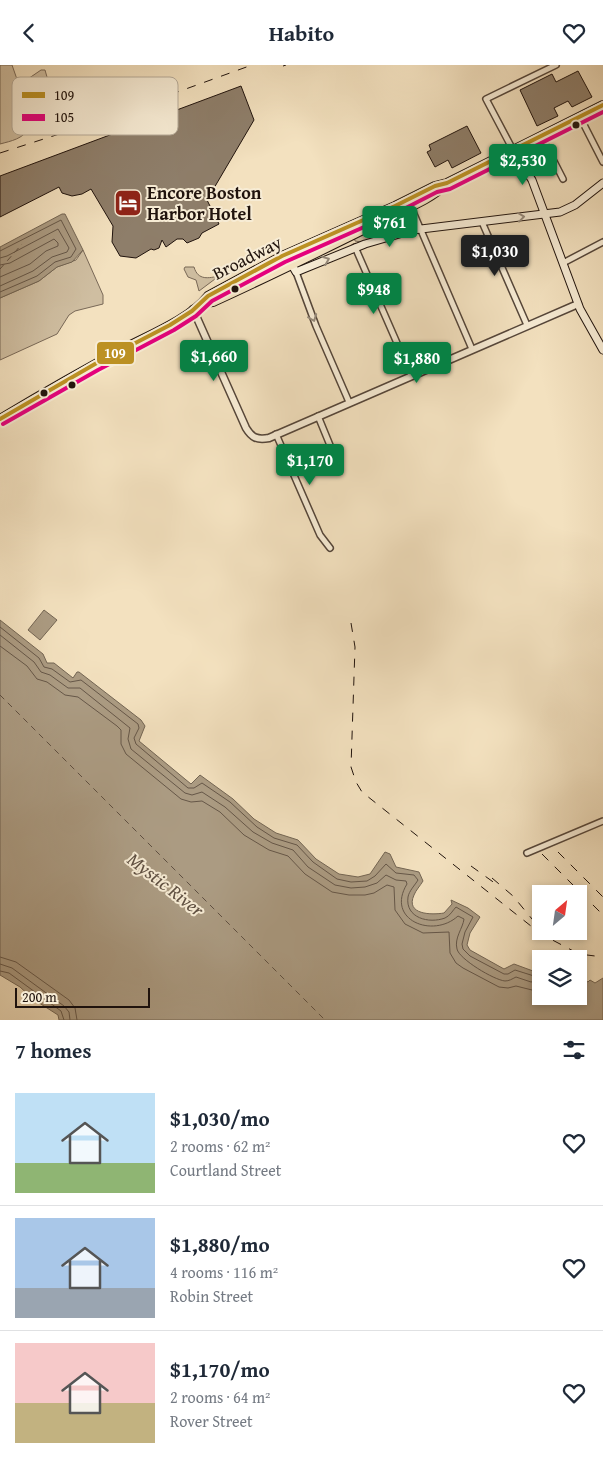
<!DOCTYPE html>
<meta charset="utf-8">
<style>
:root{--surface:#fff;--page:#f2f2f3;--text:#1f2937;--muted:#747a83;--line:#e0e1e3;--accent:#0b8043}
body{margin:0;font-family:"Gentium Book Plus",serif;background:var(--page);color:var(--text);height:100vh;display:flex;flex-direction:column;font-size:19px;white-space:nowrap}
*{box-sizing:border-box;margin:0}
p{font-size:16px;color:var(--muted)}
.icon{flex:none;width:28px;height:28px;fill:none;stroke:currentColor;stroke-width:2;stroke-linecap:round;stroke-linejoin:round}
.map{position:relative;height:955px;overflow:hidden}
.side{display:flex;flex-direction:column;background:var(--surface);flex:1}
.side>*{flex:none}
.needle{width:32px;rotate:29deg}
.tools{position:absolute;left:532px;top:820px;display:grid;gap:10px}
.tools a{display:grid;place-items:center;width:55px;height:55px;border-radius:0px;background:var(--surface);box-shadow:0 2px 8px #0003;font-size:25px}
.scale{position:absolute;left:15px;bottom:12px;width:135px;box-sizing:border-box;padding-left:5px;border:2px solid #20130d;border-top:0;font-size:14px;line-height:18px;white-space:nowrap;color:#20130d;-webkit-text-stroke:4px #f7ecd5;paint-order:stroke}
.price{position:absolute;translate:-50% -42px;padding:0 11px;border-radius:5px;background:var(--accent);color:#fff;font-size:16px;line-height:32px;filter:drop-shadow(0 1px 2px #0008)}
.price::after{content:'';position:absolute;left:50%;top:30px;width:15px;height:11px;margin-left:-8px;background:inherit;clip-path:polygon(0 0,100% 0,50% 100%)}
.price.current{background:#222;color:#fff}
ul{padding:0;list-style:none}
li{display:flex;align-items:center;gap:15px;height:125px;padding:0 15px}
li+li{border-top:1px solid var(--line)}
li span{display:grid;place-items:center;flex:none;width:140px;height:100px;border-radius:0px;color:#555}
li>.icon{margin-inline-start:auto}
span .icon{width:60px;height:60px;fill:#fffc;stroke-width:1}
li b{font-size:21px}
h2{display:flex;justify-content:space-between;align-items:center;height:60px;padding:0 15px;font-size:21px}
header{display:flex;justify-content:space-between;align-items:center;height:65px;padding:0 15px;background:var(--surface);font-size:22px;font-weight:700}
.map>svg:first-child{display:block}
.green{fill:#cfbea1;stroke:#786857}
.water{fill:#ab9b82;stroke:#736553}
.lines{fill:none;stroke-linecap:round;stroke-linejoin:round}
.shore{stroke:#665748;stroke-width:1}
.ferry{stroke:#5f5042;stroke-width:1;stroke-dasharray:6 5;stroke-linecap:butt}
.building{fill:#8e7e6a;stroke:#20130d}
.minor-casing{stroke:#55463a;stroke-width:8}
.tertiary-casing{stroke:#55463a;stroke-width:9}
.secondary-casing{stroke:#20130d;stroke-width:9}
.primary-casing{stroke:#20130d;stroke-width:10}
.minor{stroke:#f7ecd5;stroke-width:5}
.tertiary{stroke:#f7ecd5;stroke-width:6}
.secondary{stroke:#f7ecd5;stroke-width:7}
.primary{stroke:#f3e1bf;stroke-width:8}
.rail{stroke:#20130d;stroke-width:1;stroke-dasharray:9 9;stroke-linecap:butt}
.bus-1-casing{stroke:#f7ecd5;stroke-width:8}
.bus-2-casing{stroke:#f7ecd5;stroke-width:8}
.bus-1{stroke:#bc9123;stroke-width:4}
.bus-2{stroke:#e5007d;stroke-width:4}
.oneway{stroke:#968a7b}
.bus-dot{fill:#20130d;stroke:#f7ecd5;stroke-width:2}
.labels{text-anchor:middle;stroke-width:4;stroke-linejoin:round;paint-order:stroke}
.poi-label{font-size:18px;font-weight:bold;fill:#20130d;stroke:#f7ecd5;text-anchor:start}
.street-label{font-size:18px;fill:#20130d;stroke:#f7ecd5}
.water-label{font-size:19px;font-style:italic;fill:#5f5042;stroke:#f7ecd5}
.key{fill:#f7ecd5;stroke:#b6ab99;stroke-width:1}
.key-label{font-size:14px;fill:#20130d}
.line-badge{stroke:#f7ecd5;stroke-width:2}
.badge-label{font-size:14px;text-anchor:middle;font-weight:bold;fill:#fff}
</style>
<header><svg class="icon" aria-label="back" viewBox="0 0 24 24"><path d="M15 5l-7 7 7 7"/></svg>Habito<svg class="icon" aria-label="heart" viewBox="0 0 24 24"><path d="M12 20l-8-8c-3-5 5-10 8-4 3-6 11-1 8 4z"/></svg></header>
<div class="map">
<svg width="603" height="955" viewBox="0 0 603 955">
<rect width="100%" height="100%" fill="#f3e1bf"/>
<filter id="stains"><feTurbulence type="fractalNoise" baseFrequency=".004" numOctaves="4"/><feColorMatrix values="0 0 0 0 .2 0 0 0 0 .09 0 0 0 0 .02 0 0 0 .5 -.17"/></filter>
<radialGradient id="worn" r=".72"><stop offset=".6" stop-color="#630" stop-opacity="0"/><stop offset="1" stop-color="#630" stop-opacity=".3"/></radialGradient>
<g class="green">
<path d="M0,0H12L19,20L41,5H45L47,12L42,22L21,43C20,50 28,56 29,63C23,74 11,76 0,79Z"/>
<polygon points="409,145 414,161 361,177 355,176 354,172"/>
<polygon points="83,185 103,230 103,239 75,246 69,250 57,269 0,295 0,233 39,216 57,202 76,195"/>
<path d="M185,202H194C198,216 209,213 219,211L199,226L196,215L188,212L184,204Z"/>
</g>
<g class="water">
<polygon points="62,149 65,149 83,185 72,197 57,202 39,216 0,233 0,182"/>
<polygon points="44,545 57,555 40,575 28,565"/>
<path d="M0,555L43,589L47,598H54L73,613L77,607H79L141,655L145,661L139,676L191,719L200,710L233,734L254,754L276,768L298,775L316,794L339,809L358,812L370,809L385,787L390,789L396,802L419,807L423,816C420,821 416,825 414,830C405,850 432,850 444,848L452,839L451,835L468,843L480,852L470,868L467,880L470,885L504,904L514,899L533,906L541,900V931H579V912L588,917L590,915L595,918L603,913V955H59L58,950L33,934L20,922L0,910Z"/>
</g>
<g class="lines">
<g class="shore">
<polyline points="0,186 61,155 76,184 71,192 55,197 37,211 0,227"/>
<polyline points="0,193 7,191 58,164 69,183 67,187 52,192 33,206 0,221"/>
<polyline points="0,200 10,198 54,174 58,178 58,181 46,186 30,199 0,212"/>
<path d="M0,562L39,593L44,602L52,604L70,617L81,615L138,659L139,663L134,673L136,679L188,723H194L202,718L230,737L257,762L274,773L297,780L313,797L337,814L351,817L367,816L375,811L386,799L396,808L414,810L418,815C415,820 409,826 408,832C405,853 429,859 445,853C450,851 453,845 456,842L473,852L465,867L462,879L463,884L470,891L504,909H508L515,905L534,911L541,906"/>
<path d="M0,570L34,597L41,607L50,610L68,623H80L130,663L128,674L131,684L185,728L192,730L202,727L225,742L253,767L272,778L293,785L308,802L335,820L351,823L365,822L377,818L386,810L396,815L406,816L407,819C385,855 433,874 458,851L464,854C463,863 454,873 457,884C459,894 494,915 505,916C509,916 512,914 516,912L531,917L541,915"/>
<polyline points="0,581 27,601 37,614 47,617 65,630 78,632 117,661 121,665 121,679 126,689 181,734 191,737 202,736 220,747 244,770 269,785 288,791 305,809 332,827 349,830 365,830 374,828 387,820 394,822 395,845 405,859 423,868 449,867 450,888 456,898 463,903 499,922 508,923 516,921 532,925 541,923"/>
<polyline points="0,892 16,897 69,935 75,943 77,955"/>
<polyline points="0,899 12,903 64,941 69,947 70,955"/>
<polyline points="0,906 9,908 61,946 64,955"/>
</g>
<g class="ferry">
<polyline points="0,204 22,179"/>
<polyline points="0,630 325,955"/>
</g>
</g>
<g class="building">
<polygon points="578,6 592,32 572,42 568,36 554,43 558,51 537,61 520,25 552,9 556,17"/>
<polygon points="241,21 254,55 207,135 219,159 202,168 199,173 187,178 183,174 177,174 166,182 162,175 159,183 154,185 151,184 136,193 120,191 112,177 113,161 91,124 82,129 72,131 62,128 59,122 0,152 0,111"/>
<polygon points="467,61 481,88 452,103 448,95 435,102 427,87 431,85 429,80"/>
</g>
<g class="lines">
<g class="minor-casing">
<g id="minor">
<polyline points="580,52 603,97"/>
<polyline points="541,71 563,114"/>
<polyline points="513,85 486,34 556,0"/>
<polyline points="411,142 472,284"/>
<polyline points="482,157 527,260"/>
<polyline points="355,182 411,310"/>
<polyline points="563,198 603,177"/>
<polyline points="296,207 316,261 349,337"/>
<polyline points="318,351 334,390"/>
<polyline points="276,369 320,470 330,483"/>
<polyline points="527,788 603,756"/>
</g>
</g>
<g class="tertiary-casing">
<path id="tertiary" d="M193,244L246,363C252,373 257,375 269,373L578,239"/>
</g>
<g class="secondary-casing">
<g id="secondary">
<polyline points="513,85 532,115 580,244 603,285"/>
<polyline points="292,200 296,207 365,179 413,165 560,147 575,140 603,118"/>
</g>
</g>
<g class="primary-casing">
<g id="primary">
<path d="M202,238L213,237C270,211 327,183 383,155C404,144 429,136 446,119"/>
<path d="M0,354C42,329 84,305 127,282C152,269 191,253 208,231L282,191L395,141L435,121L447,118L603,40"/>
</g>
</g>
<use href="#minor" class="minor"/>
<use href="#tertiary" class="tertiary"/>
<use href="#secondary" class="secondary"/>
<use href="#primary" class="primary"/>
<g class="rail">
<polyline points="283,1 286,0"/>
<polyline points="0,88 78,63 252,0"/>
<polyline points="351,558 355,582 351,702 356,717 362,727 541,869 579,889 603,892"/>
<polyline points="558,787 603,832"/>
<polyline points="542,789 603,850"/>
<polyline points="471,801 496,819"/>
<polyline points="492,813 513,831 537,860"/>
</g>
<g class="bus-1-casing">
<polyline id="bus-1" points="0,354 95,299 170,260 192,246 208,231 282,191 395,141 435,121 447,118 603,40"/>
</g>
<g class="bus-2-casing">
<polyline id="bus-2" points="3,359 98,305 174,265 196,251 212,236 285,197 398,147 437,127 450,124 603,47"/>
</g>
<use href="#bus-1" class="bus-1"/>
<use href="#bus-2" class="bus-2"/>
</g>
<defs><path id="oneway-chevron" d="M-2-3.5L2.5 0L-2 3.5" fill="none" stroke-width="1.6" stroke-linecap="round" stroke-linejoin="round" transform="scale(1.25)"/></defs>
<g class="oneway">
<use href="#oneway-chevron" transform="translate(521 152) rotate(-7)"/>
<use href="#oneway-chevron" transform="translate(326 195) rotate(-22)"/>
<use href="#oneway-chevron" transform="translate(313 253) rotate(69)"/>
</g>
<defs>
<g id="hotel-square" transform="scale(1.4375)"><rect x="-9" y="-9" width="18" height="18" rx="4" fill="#8f2418" stroke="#f7ecd5"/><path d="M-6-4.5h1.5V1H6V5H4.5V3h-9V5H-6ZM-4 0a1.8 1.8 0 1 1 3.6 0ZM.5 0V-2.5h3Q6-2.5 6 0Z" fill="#fff"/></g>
</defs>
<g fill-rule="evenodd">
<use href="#hotel-square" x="128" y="138"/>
</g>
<g class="bus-dot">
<circle cx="576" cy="60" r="4.5"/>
<circle cx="235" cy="224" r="4.5"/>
<circle cx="72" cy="320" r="4.5"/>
<circle cx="44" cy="328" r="4.5"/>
</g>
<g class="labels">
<g class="poi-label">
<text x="147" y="134">Encore Boston<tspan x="147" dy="21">Harbor Hotel</tspan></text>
</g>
<g class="street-label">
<text transform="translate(247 193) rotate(-27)" y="6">Broadway</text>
</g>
<g class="water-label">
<text transform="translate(166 819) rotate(38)" y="7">Mystic River</text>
</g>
</g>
<rect x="12" y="12" width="166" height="58" rx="8" class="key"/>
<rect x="22" y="27" width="23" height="6" fill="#bc9123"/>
<rect x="22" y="49" width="23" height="7" fill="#e5007d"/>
<g class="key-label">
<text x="54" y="35">109</text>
<text x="54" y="57">105</text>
</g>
<rect class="line-badge" x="96" y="276" width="39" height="24" rx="5" fill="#bc9123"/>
<g class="badge-label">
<text x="115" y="293">109</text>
</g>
<rect width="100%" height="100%" filter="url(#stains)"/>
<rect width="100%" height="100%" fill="url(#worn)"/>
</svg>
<div class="tools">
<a><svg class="needle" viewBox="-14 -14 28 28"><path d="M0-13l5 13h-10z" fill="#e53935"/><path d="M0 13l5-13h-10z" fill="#747a83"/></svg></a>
<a><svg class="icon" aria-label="layers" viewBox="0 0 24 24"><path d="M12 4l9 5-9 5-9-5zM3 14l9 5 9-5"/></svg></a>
</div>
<div class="scale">200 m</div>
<b class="price" style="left:523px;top:121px">$2,530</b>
<b class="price" style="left:390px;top:183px">$761</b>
<b class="price current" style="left:495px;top:212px">$1,030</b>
<b class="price" style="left:374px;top:250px">$948</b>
<b class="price" style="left:214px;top:317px">$1,660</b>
<b class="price" style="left:417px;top:319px">$1,880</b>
<b class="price" style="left:310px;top:421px">$1,170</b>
</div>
<section class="side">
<h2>7 homes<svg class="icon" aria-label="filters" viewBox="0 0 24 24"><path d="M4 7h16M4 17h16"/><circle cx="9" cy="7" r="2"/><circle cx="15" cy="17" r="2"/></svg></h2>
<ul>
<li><span style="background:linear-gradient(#bfe0f5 70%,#8fb573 0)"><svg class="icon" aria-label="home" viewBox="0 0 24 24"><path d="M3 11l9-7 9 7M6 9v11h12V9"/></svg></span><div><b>$1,030/mo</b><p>2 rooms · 62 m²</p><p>Courtland Street</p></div><svg class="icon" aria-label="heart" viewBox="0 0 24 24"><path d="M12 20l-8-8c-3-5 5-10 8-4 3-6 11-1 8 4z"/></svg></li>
<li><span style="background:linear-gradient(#a9c7e8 70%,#9aa5b1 0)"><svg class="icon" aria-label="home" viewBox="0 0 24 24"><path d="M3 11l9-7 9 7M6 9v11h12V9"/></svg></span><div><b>$1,880/mo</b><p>4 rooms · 116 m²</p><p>Robin Street</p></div><svg class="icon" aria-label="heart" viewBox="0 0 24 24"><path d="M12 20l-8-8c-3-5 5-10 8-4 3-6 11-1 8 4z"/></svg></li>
<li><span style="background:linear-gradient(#f6c9c9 60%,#c2b280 0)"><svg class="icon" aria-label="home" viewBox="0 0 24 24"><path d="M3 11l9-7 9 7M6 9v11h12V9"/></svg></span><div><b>$1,170/mo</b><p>2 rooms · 64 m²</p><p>Rover Street</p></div><svg class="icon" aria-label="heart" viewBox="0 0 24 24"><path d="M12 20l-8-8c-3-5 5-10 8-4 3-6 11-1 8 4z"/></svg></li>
</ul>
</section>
